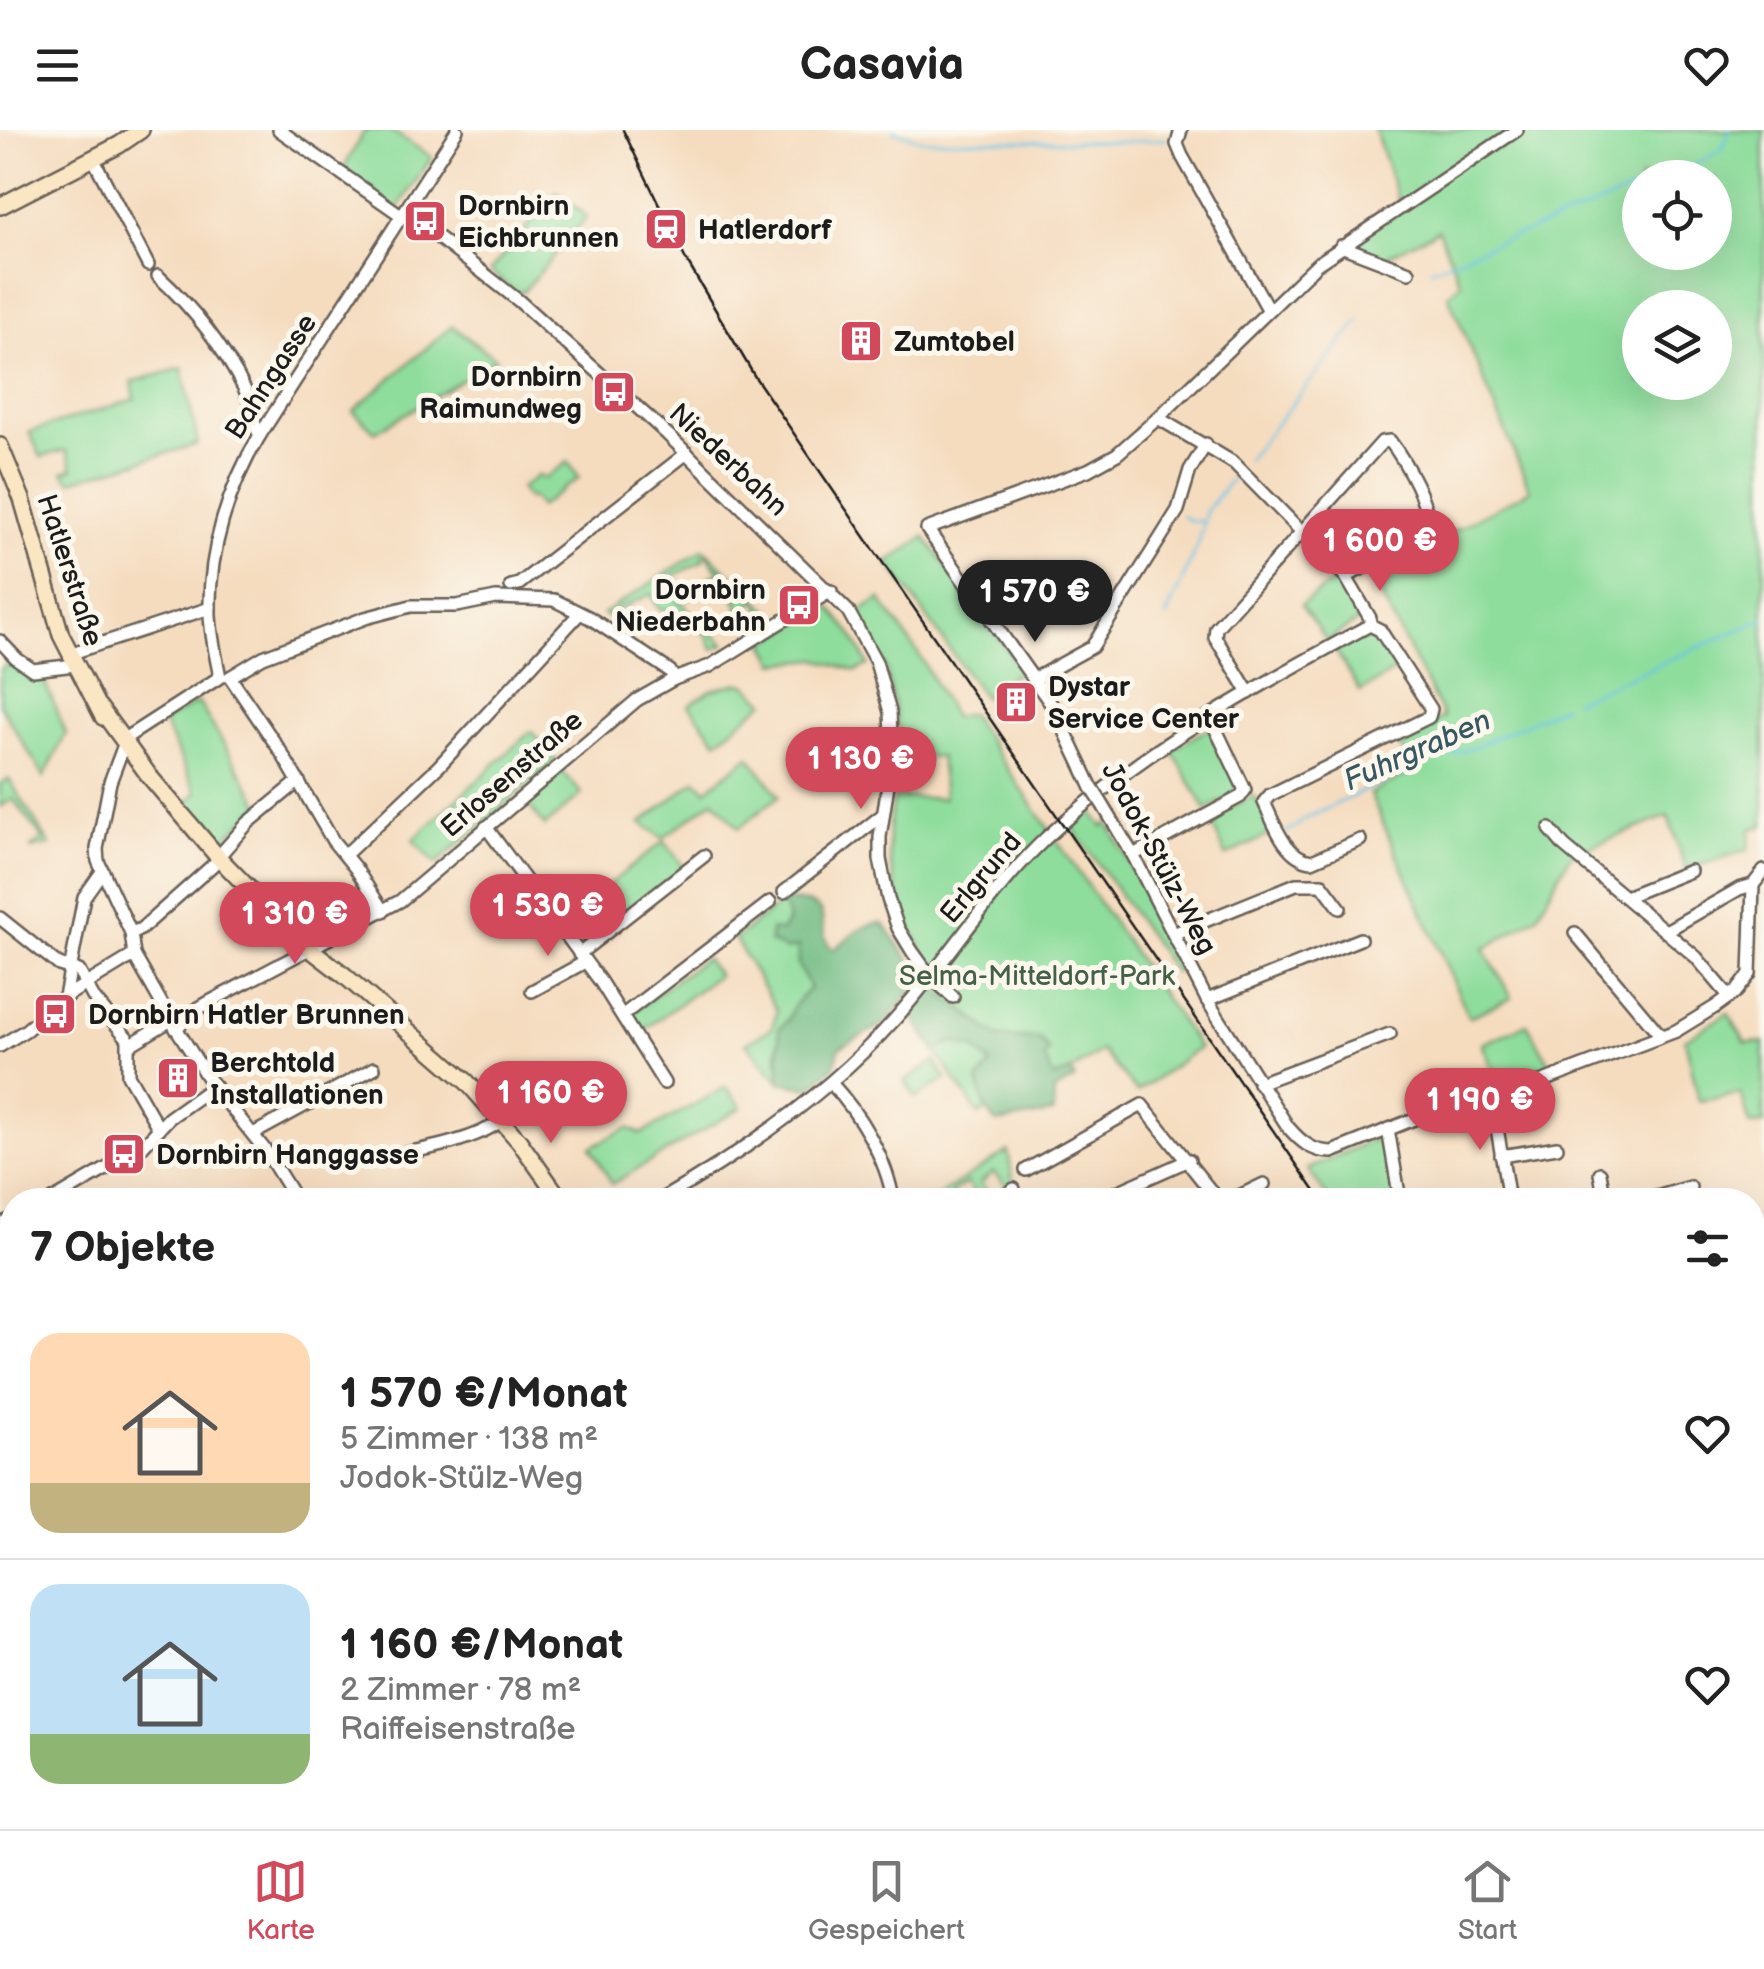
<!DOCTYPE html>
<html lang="de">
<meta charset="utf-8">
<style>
:root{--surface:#fff;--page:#f6f6f6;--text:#222;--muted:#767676;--line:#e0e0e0;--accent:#d1495b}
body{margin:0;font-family:"Balsamiq Sans",sans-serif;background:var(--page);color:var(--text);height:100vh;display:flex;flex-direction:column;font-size:38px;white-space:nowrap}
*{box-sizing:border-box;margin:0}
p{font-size:32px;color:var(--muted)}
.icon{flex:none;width:55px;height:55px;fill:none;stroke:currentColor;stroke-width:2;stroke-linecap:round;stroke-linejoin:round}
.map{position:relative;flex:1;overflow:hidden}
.drawer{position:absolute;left:0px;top:1058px;width:1765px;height:642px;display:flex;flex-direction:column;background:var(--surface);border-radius:40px 40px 0 0;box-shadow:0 10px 40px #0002}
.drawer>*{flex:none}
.buttons{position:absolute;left:1622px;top:30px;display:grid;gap:20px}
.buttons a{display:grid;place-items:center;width:110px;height:110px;border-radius:50%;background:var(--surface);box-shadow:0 10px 40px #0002;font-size:50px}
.price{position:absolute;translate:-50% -85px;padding:0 22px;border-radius:35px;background:var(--accent);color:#fff;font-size:32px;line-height:65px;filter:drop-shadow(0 2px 5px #0008)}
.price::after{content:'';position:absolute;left:50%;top:60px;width:30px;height:22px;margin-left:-15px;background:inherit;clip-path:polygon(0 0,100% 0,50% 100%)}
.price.on{background:#222;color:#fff}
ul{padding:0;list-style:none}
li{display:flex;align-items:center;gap:30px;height:250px;padding:0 30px}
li+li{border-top:2px solid var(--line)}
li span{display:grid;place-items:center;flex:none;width:280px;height:200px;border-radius:30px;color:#555}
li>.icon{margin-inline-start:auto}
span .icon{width:120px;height:120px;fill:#fffc;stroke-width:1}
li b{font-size:42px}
h2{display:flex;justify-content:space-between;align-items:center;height:120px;padding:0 30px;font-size:42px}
header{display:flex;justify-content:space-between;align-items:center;height:130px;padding:0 30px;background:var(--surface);font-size:45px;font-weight:600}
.dock{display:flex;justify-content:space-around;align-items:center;height:140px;border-top:2px solid var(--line);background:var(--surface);font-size:28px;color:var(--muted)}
.dock a{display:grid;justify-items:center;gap:5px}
.dock .on{color:var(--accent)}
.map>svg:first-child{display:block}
.green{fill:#8edd9c;stroke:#557c5c;stroke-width:2.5;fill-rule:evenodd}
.forest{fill:#72bc84;stroke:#476c50;stroke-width:2.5}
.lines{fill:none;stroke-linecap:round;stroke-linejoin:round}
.stream{stroke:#68c4e6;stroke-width:2.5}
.street-casing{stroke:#685f55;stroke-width:16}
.secondary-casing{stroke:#685f55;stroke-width:20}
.primary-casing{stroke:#685f55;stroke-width:22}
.street{stroke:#fff;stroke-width:11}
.secondary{stroke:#fbe6c4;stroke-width:15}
.primary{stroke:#f5c16b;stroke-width:18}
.rail{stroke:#1c1c1c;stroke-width:2.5}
.street-bridge-casing{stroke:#685f55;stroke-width:16;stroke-linecap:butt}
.street-bridge{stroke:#fff;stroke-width:11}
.labels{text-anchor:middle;stroke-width:10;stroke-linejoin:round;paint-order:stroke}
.poi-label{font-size:28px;font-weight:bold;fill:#1c1c1c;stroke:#fbf7ec;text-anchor:start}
.street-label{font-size:28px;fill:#1c1c1c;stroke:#fbf7ec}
.park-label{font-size:28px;fill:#446049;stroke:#fbf7ec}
.water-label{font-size:30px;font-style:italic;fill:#375763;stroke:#fbf7ec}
</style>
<header><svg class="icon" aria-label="menu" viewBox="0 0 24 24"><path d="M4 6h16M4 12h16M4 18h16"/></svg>Casavia<svg class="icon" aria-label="heart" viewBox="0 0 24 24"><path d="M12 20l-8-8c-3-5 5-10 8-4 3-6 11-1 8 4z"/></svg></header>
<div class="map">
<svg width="1764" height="1699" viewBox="0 0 1764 1699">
<rect width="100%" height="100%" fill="#fbf7ec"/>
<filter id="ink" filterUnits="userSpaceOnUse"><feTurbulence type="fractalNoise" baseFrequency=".01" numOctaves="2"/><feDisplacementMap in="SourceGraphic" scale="20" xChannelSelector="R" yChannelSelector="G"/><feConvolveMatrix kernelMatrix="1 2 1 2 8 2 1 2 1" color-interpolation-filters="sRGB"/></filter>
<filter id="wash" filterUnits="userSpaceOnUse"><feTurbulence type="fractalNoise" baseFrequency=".0048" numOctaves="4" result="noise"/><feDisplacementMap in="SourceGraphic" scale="40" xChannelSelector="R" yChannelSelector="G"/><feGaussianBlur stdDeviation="2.25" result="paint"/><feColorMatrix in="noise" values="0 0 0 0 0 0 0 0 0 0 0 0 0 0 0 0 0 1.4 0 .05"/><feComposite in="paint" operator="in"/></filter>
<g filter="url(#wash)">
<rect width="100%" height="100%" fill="#f5dcbf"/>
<g class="green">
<polygon points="365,0 390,0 432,27 397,80 343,39"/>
<path d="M1375,0H1764V696L1751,699L1749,719L1686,740L1668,686L1570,725L1537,786L1484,819L1512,868L1469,887L1370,664L1418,638L1394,610L1444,587L1370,445L1530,360L1448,165L1461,153L1438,100L1384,128L1349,115L1400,76ZM1640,48H1715V122H1640ZM1640,178H1715V252H1640Z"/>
<polygon points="557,62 587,87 523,162 515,162 490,141"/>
<polygon points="452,196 496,229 375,302 353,281"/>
<polygon points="182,238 198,314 71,351 63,342 73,339 66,320 41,327 29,302 135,269 132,252"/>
<polygon points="568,332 579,348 539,377 532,367 528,369 520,358 539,345 543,349"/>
<polygon points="925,407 1021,539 984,568 888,432"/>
<polygon points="704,419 775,486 763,495 761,491 769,488 766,483 763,484 756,470 738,484 736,481 740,478 735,469 744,465 738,461 732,447 722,457 709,447 720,442 717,437 715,438 708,424 702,427 704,430 672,447 676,452 679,451 685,465 691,462 693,465 687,470 676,459 671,463 725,514 713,519 706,503 689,498 681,482 659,479 651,464 612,483 615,492 603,484"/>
<polygon points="1338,448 1352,470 1358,491 1327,511 1301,475"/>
<path d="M880,469L920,526L953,587L970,584L1199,918L1137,962L1102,921L1018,975L994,932L975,914L916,881L943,848C903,799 877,731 894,668H944L940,627L908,625L905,604L900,605L886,538L857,484Z"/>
<polygon points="829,476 852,504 868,535 856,541 817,529 776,533 765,513"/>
<polygon points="1372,503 1379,505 1401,537 1360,562 1335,520"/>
<polygon points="14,530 30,543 42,545 66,604 44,647 0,575 0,539"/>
<polygon points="738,553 747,555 765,572 717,611 689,575 711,560"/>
<polygon points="198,572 261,675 219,714 184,674 197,663 163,592"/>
<polygon points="1209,598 1239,653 1233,665 1206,680 1172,620"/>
<polygon points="531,601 556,630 436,734 413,710"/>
<polygon points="749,626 779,666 739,698 714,670 663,708 641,693 696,650 706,660"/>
<polygon points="561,640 582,664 545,696 525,671"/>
<polygon points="9,649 50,715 30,719 43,709 13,669 0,677 0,654"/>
<polygon points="1253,666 1262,676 1275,702 1226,726 1210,689"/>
<polygon points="1091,681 1103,697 1108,693 1186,838 1175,843 1072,697"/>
<polygon points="664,711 685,738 584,816 577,815 561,792"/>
<path d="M783,771L788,791L782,801L798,816V835L811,858C795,874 775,903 778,927C779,937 782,941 780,952L746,913L772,898L777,881L735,809Z"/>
<polygon points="705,828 718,845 640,903 629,885"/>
<polygon points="1728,883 1746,913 1764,912 1764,994 1750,995 1741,964 1699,971 1685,909"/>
<polygon points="1527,894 1555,942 1502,960 1482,914"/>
<polygon points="953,912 975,918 992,934 978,951 986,980 979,985 934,919 940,919"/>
<polygon points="935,931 946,949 916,968 905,951"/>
<polygon points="726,957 742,977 612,1054 591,1017 628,998 641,1004"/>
<polygon points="1380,1010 1387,1017 1396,1070 1329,1070 1308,1039 1370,1011"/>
<polygon points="1008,1021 1014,1056 1010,1060 993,1042 981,1053 992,1070 978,1070 967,1053 952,1062 956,1070 931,1070"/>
<polygon points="12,1348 12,1442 0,1414 0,1360"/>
<polygon points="401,1688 500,1688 500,1699 403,1699"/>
</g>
<g class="forest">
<path d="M783,771C844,772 809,793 833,820C849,808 862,793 883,793L916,838L918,854L884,894L839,918L835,936L810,958L780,952L779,899L788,890L794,875L810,858L798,835V817L786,820L770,812L771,800L782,801L788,791Z"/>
<polygon points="931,856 998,907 1040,909 1049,921 1044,927 1054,948 1071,942 1075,949 1054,961 1053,983 997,993 986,980 978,951 991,934 974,918 953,912 940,919 934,919 909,881"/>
</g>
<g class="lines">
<g class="stream">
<polyline points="892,0 922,10 1128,12 1166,9"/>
<polyline points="1668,48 1721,21 1730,0"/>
<path d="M1431,139C1500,110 1572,87 1640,57"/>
<polyline points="1247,330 1359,191"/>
<polyline points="1182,386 1191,391 1203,391"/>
<polyline points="1044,477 1082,435"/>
<polyline points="1166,487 1199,412 1206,381 1231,349"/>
<polyline points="1574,571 1764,489"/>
<polyline points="1287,702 1309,687 1429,630 1473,618 1563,576"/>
</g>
</g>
</g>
<g filter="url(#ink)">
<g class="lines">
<g class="street-casing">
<g id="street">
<polyline points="279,0 398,83 431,102 519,171 667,304 848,481 876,532 890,582 892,628 880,707 880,729 888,769 898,798 912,821 930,846 953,867"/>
<polyline points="1181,0 1177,14 1182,26 1268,179"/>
<polyline points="93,28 148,135"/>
<polyline points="1341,116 1409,142"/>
<path d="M158,146C194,179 223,216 245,260C253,275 251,293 260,305"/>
<path d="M1158,288L1234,333L1346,447L1370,488V495L1380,500L1431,579L1429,587L1270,665L1264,672C1274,693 1285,728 1312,731L1360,710"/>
<polyline points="511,456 519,454 687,323"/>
<polyline points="0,511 17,529 33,540 75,535"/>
<polyline points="69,524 210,478"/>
<polyline points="230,547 263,527 365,488 411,476 457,476 496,468 554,470 590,488 670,541 674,549"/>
<polyline points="230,547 281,622 333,711 356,739 383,781"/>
<polyline points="1034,549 1092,517 1178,380 1190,340 1206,314"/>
<path d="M1249,563L1215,507L1216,498L1382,312L1390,311C1405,331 1432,377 1428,402L1346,447"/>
<polyline points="1092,658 1054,578 927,399 1088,340 1117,324 1158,288 1317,134 1517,0"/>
<path d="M1101,672L1133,725L1207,870L1288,997C1300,1011 1312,1022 1332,1022L1424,985L1538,953L1676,901L1715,877L1737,861L1750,844L1753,755L1764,741"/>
<polyline points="486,697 600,851 664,953"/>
<polyline points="1550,699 1564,716 1696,827 1729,866"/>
<polyline points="345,725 439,636 579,484"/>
<polyline points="1133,725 1240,667 1245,660 1210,587"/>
<polyline points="218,727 248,693 299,651"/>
<polyline points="784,762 881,686"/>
<polyline points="1625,767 1690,741"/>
<polyline points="0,788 59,835 79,841 93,867 128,909 128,945 159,999"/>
<polyline points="1666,801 1739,759 1753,755"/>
<polyline points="131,803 141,799 213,735"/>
<polyline points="1575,803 1661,906"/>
<polyline points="1173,804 1296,754 1322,754 1340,778"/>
<polyline points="579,824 704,726"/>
<polyline points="532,861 585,832"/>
<polyline points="65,867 84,767 101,743"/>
<polyline points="1207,870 1360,809"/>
<polyline points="623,885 770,772"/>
<polyline points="176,899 192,882 211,871 400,771 637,570 674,549 710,536 831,461"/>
<polyline points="130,915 171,890"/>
<polyline points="0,916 26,900 65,867 134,825"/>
<path d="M831,953C859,983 887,1029 893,1070"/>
<polyline points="1259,953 1390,904"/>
<polyline points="1492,968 1509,1070"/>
<polyline points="1388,999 1400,1070"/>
<polyline points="253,1004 374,938"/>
<polyline points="1501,1026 1557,1017"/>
<path d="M373,1030C411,1021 471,1014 502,990"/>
<polyline points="1026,1040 1142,975 1218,1070"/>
<polyline points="1600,1043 1605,1070"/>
<polyline points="53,1070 140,1019 169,988 214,956"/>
<path d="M296,1070L265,1020L209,950L171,890L134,825L131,803L98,731L97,719L110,652L127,607L220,547C216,527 211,506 210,485C208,422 228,358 260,305L457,0"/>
<path d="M660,1070C746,1021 829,963 895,889C947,831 989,762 1046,708C1141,620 1257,556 1370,495"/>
<polyline points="999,1070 1014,1059"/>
<polyline points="1099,1070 1189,1030"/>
<polyline points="1231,1070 1264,1054"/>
<polyline points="1647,1070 1690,1057"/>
<polyline points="0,1094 12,1089"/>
<polyline points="1752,1143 1755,1142"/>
<polyline points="0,1191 12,1176"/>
<polyline points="1752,1223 1764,1225"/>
<polyline points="1752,1415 1764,1382"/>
<polyline points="1752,1663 1764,1671"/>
<polyline points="751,1688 762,1699"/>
<polyline points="1437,1688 1453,1699"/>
<polyline points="636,1699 636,1688"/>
<polyline points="1594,1699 1606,1688"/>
</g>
</g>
<g class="secondary-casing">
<g id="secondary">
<polyline points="0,76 119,15 141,0"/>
<polyline points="0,316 22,369 61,505 103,587"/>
<polyline points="99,577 150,647 218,727 301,812 344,845 467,952 519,1011 561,1070"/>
<polyline points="184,1688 198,1699"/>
<polyline points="878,1699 881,1688"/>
</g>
</g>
<g class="primary-casing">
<g id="primary">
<polyline points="1752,1520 1764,1514"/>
<polyline points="87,1699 157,1688"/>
</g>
</g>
<use href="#street" class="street"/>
<use href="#secondary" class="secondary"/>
<use href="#primary" class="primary"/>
<g class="rail">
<polyline points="623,0 685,128 755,247 1321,1070"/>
<polyline points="1560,1688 1561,1699"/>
</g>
<g class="street-bridge-casing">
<polyline id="street-bridge" points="1092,658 1101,672"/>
</g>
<use href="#street-bridge" class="street-bridge"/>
</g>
</g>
<defs>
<g id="bus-square" transform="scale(2.25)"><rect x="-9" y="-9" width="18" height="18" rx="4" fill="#d1495b" stroke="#fbf7ec"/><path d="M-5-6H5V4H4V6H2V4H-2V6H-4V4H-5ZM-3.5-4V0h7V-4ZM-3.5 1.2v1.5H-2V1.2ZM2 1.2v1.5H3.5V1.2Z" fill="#fff"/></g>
<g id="station-square" transform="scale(2.25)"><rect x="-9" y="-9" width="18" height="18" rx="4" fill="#d1495b" stroke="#fbf7ec"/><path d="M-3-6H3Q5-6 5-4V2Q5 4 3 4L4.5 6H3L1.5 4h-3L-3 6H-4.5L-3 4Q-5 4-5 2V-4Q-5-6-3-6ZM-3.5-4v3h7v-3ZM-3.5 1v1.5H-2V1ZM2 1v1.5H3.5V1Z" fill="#fff"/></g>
<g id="building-square" transform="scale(2.25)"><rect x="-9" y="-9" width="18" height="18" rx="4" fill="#d1495b" stroke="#fbf7ec"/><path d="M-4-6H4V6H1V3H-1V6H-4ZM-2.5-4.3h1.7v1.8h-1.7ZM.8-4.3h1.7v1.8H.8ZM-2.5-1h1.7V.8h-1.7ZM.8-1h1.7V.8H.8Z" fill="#fff"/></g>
</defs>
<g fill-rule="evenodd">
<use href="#bus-square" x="425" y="91"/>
<use href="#station-square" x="666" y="99"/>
<use href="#building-square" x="861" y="211"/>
<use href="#bus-square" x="614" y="262"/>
<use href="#bus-square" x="799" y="475"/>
<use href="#building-square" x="1016" y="572"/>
<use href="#bus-square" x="55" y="884"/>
<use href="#building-square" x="178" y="948"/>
<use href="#bus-square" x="124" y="1024"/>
</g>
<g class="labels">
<g class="poi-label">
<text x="458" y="85">Dornbirn<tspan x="458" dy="32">Eichbrunnen</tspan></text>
<text x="698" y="109">Hatlerdorf</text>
<text x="894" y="221">Zumtobel</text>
<text x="582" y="256" text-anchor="end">Dornbirn<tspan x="582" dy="32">Raimundweg</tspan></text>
<text x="766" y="469" text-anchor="end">Dornbirn<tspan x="766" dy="32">Niederbahn</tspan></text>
<text x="1048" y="566">Dystar<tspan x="1048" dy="32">Service Center</tspan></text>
<text x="88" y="894">Dornbirn Hatler Brunnen</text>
<text x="210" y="942">Berchtold<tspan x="210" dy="32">Installationen</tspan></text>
<text x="156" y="1034">Dornbirn Hanggasse</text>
</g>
<g class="street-label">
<text transform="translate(270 246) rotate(-57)" y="10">Bahngasse</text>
<text transform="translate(729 329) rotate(43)" y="10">Niederbahn</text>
<text transform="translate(71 440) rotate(72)" y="10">Hatlerstraße</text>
<text transform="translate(511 643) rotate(-41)" y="10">Erlosenstraße</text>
<text transform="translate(1160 728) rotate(62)" y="10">Jodok-Stülz-Weg</text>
<text transform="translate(980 747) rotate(-50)" y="10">Erlgrund</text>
</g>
<g class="park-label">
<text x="1037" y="855">Selma-Mitteldorf-Park</text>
</g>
<g class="water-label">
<text transform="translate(1417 620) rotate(-24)" y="10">Fuhrgraben</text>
</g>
</g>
</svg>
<div class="buttons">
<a><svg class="icon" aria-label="locate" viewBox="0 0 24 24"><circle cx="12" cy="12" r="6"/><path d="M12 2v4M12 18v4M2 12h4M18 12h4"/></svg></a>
<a><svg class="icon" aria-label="layers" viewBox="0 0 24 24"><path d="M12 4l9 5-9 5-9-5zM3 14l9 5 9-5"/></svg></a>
</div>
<b class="price" style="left:1380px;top:464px">1 600 €</b>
<b class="price on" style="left:1035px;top:515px">1 570 €</b>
<b class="price" style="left:861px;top:682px">1 130 €</b>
<b class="price" style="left:548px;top:829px">1 530 €</b>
<b class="price" style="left:295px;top:837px">1 310 €</b>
<b class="price" style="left:551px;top:1016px">1 160 €</b>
<b class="price" style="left:1480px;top:1023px">1 190 €</b>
<section class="drawer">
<h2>7 Objekte<svg class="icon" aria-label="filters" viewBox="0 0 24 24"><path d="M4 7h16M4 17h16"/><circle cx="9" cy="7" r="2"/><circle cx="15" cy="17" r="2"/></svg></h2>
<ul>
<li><span style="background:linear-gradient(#ffd9b3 75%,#c2b280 0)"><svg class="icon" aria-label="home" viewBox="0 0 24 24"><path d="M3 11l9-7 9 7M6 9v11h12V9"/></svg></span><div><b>1 570 €/Monat</b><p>5 Zimmer · 138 m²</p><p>Jodok-Stülz-Weg</p></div><svg class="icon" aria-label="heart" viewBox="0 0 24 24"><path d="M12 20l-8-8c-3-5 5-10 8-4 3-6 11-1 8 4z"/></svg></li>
<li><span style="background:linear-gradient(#bfe0f5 75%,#8fb573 0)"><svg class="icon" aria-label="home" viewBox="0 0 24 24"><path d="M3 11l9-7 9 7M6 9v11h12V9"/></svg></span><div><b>1 160 €/Monat</b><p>2 Zimmer · 78 m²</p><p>Raiffeisenstraße</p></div><svg class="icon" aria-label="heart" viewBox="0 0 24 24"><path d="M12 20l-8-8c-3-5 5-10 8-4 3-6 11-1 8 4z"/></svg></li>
</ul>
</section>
</div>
<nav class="dock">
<a class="on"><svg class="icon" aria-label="map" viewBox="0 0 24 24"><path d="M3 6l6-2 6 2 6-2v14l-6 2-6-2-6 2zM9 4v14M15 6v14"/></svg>Karte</a>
<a><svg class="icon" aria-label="saved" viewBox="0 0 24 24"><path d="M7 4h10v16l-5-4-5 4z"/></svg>Gespeichert</a>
<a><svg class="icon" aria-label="home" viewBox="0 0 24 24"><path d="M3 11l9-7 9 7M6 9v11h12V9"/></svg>Start</a>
</nav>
